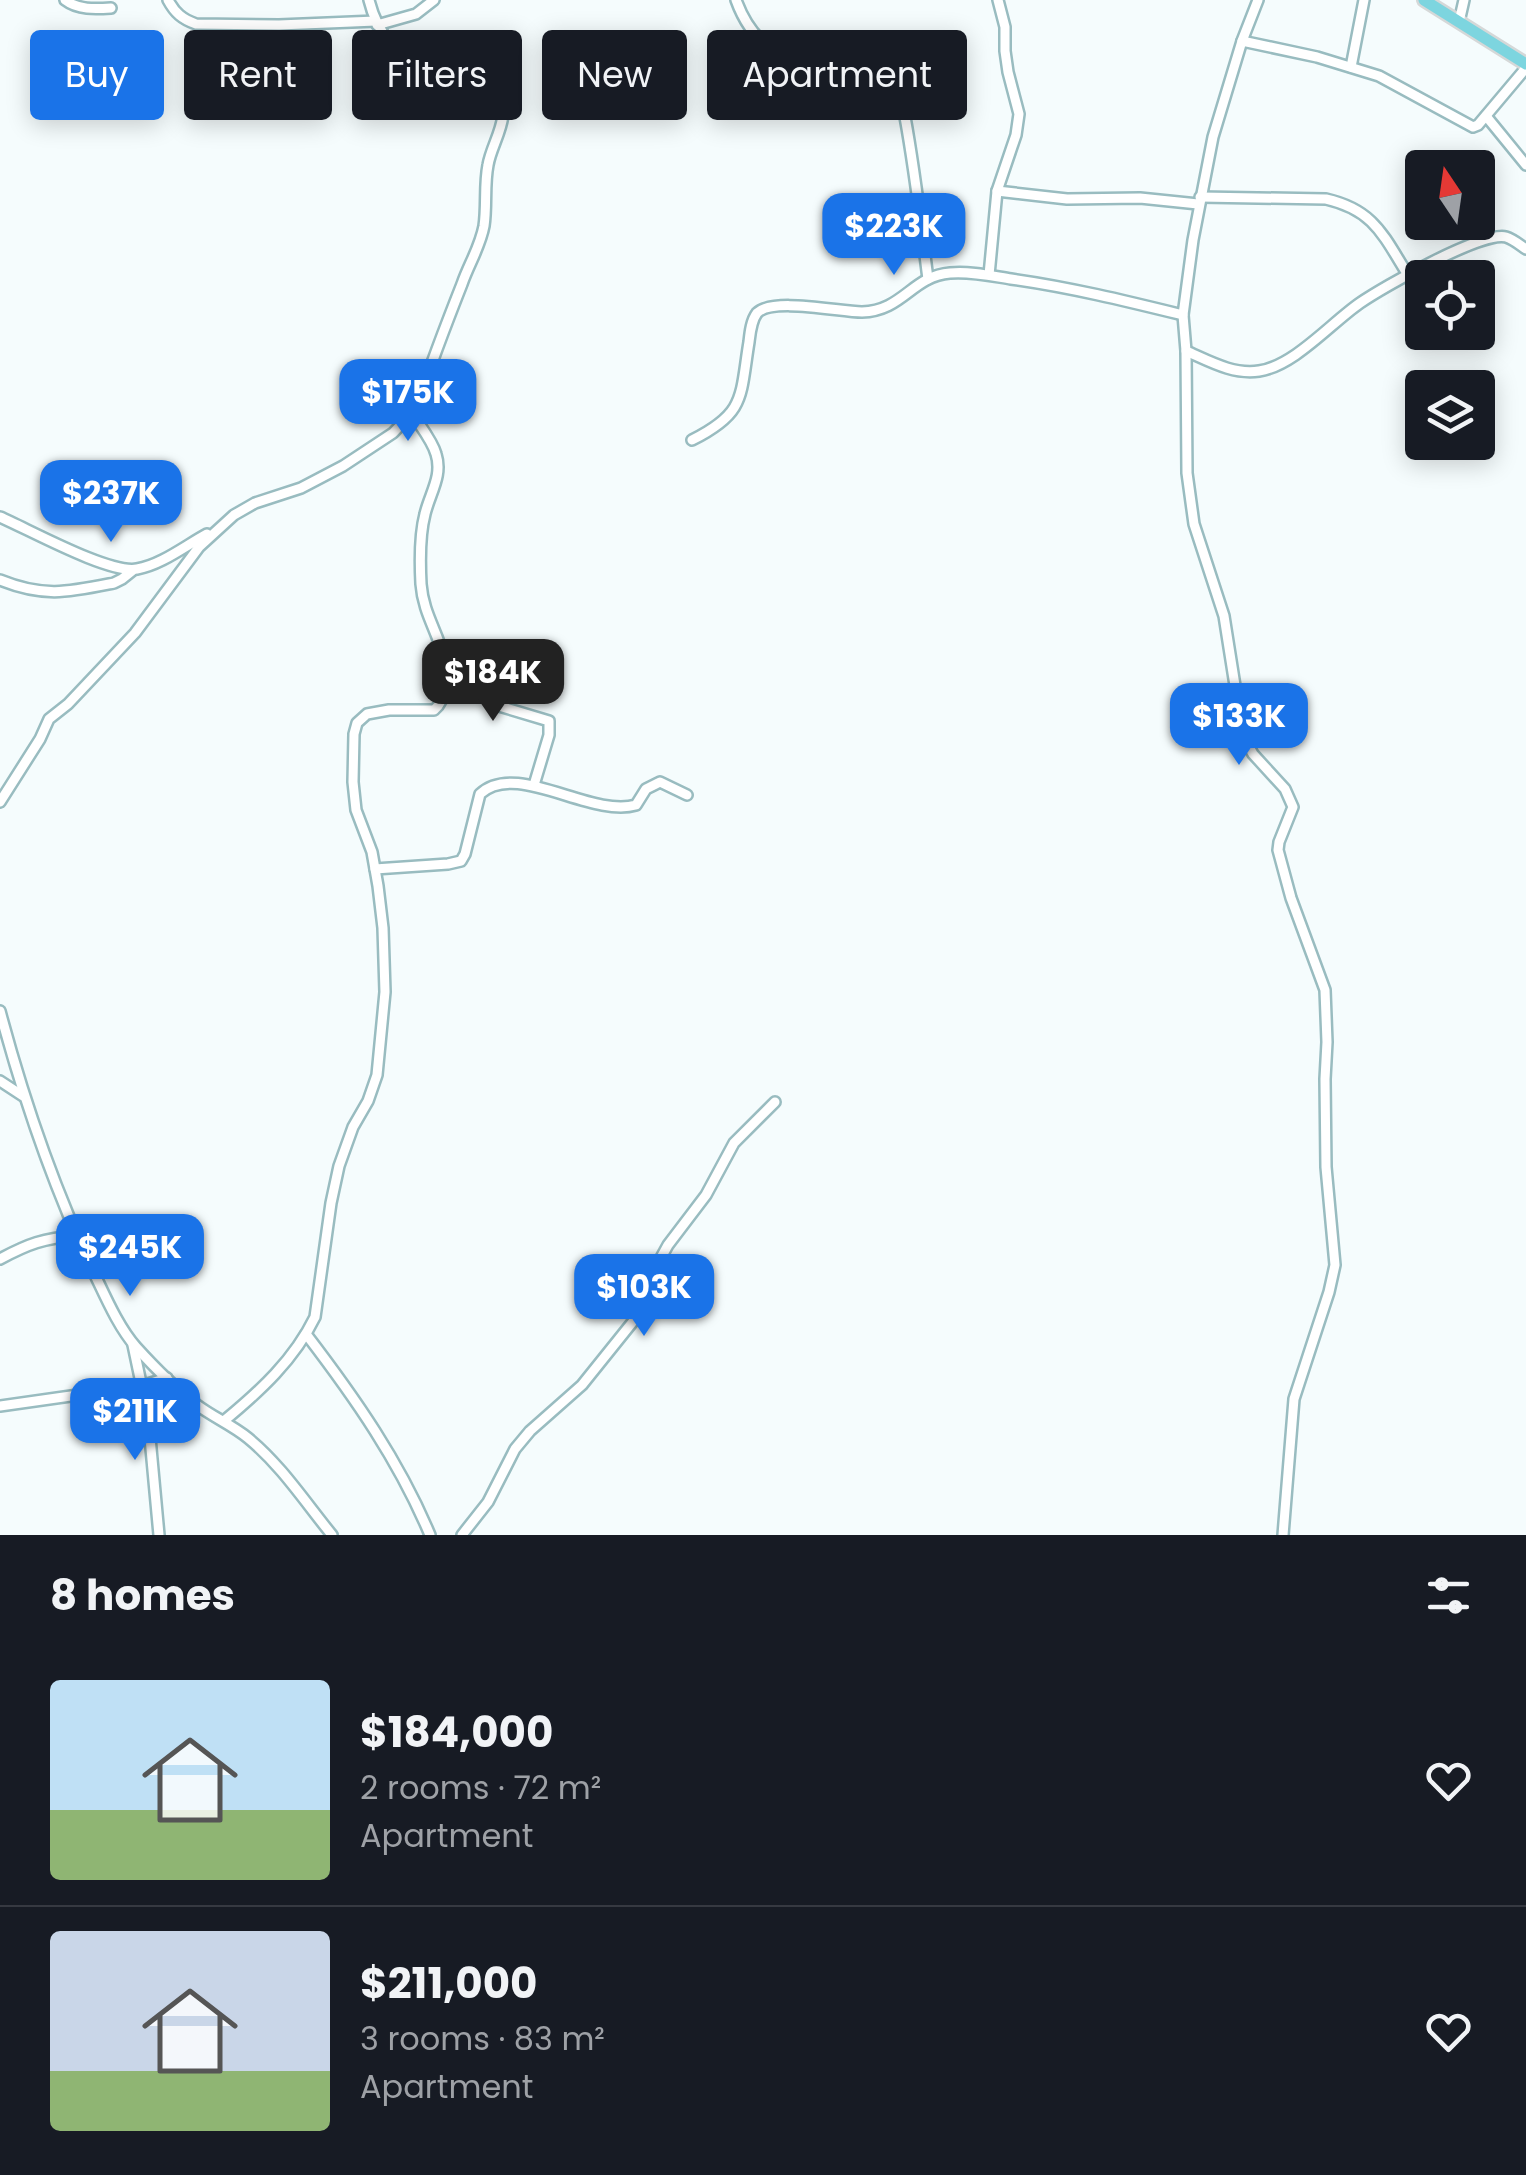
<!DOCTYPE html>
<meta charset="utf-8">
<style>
:root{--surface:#171b24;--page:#242831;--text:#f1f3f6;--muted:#9ea1a6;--line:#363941;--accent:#1a73e8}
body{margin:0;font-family:Poppins,sans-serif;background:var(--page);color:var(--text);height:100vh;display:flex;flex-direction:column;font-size:38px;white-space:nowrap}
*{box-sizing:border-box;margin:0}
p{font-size:32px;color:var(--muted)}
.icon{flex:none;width:55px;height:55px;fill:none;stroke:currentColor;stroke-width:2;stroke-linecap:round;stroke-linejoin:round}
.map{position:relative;height:1535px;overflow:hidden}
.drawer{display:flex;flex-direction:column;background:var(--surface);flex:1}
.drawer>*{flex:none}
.guide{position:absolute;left:30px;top:30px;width:1000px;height:90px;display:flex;gap:20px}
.needle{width:65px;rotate:347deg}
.controls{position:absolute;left:1405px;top:150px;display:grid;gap:20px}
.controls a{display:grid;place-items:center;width:90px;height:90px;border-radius:10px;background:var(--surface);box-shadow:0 5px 25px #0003;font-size:50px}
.price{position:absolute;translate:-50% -85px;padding:0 22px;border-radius:20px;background:var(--accent);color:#fff;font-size:32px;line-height:65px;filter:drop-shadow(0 2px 5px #0008)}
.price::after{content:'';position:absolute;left:50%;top:60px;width:30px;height:22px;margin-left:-15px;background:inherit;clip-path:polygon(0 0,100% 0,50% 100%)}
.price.active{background:#222;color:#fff}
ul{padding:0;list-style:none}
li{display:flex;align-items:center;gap:30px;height:250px;padding:0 50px}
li+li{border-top:2px solid var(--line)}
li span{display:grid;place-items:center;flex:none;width:280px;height:200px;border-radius:10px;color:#555}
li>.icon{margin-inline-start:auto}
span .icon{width:120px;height:120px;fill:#fffc;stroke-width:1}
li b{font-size:42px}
h2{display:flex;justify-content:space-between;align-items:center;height:120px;padding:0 50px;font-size:42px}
.tag{padding:0 35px;border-radius:10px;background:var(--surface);box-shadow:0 5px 25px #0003;font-size:35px;line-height:90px}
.tag.active{background:var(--accent);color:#fff}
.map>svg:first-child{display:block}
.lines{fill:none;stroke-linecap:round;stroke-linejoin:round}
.minor-casing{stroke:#99bcc0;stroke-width:14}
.major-casing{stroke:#d5d8d8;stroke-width:16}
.minor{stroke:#fff;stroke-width:9}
.major{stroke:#7dd5df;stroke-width:11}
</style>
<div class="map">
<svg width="1526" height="1535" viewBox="0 0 1526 1535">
<rect width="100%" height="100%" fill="#f5fcfd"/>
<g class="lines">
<g class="minor-casing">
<g id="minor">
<path d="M65,0C78,10 95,9 111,8"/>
<path d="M168,0C175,13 182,19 196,24L279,25L376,21"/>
<path d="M736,0C773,102 870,38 896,80C902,89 903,106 905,117C915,171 921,225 928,279"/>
<polyline points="1258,0 1242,41 1213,137 1193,240 1183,315 1186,351 1187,473 1194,524 1224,616 1243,736 1253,754 1285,789 1293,807 1279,842 1278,850 1291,898 1325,990 1327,1042 1325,1079 1326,1167 1335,1265 1329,1292 1294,1399 1283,1535"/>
<polyline points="1459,22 1464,0"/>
<polyline points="377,25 416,14 434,0"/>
<polyline points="1242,41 1317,57 1379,76 1473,127 1478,125 1526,68"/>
<polyline points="1351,67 1364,0"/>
<polyline points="1486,116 1526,165"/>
<polyline points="997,191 1067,199 1140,198 1198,204"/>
<path d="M1200,197L1326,199C1374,210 1383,235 1408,275"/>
<polyline points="989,275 997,191 1016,135 1019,114 1008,72 1005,51 1005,27 998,0"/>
<path d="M1186,351C1209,361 1233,375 1259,371C1294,366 1331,323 1360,303C1383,287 1482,231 1506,237C1513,239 1520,245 1526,249"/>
<path d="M692,440C746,413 740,397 749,342C750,333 751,321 757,313C773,297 840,312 862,312C903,311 912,276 950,273C970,271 992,276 1011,279C1069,287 1126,301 1183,315"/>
<path d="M0,517C30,530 109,574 137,569C161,565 185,546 207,534"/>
<path d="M0,580C44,598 69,592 114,583L122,579L132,571"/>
<polyline points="446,662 460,678 484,684 490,688 499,706 549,721 549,735 534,785"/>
<path d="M0,802L40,739L49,719L68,704L135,633L199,547L234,515L255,503L301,488L343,466L393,433L412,413L419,400C432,361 447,322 462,284C469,264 480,247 484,226C487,206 484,185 488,165C492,141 514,115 496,92C474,82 448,81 427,71C396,56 377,33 369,0"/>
<path d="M375,869L448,864L461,861L465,854L480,794C516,760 590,818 636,805L646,789L660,782L687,795"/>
<path d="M0,1011C24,1101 55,1191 95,1275C106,1298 119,1328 136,1347C155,1368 175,1388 197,1405C213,1417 232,1425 248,1438C281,1465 305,1502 332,1535"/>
<polyline points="0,1081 23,1096"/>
<path d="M0,1259C28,1244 44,1238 76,1236"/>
<path d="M306,1334C355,1398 399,1461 430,1535"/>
<polyline points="133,1345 148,1416 159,1535"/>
<polyline points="0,1406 141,1386 167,1378"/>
<path d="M225,1420C260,1391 294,1360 315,1317L331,1203L339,1166L353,1127L368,1101L377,1075L385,992L383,928L378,886L372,852L356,810L353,782L354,734L357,723L367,714L389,710H434C441,704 442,699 444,690C452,646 424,625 421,584C420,565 420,533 425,514C430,493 443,476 436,454C432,440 420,426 412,413"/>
<polyline points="462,1535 488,1502 515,1449 530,1431 582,1385 635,1319 647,1301 657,1265 668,1245 706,1195 734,1143 775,1102"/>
</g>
</g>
<g class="major-casing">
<polyline id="major" points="1424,0 1526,64"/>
</g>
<use href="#minor" class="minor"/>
<use href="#major" class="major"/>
</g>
</svg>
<div class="controls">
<a><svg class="needle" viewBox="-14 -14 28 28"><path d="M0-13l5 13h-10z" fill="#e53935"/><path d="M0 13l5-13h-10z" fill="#9ea1a6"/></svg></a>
<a><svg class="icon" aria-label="locate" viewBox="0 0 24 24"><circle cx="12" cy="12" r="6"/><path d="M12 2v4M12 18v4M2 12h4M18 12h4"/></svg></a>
<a><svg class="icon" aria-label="layers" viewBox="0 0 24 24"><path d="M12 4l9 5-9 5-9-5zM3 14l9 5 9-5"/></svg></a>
</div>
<b class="price" style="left:894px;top:278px">$223K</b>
<b class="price" style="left:408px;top:444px">$175K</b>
<b class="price" style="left:111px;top:545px">$237K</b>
<b class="price active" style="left:493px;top:724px">$184K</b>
<b class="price" style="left:1239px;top:768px">$133K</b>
<b class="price" style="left:130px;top:1299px">$245K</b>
<b class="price" style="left:644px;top:1339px">$103K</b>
<b class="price" style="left:135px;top:1463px">$211K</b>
<div class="guide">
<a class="tag active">Buy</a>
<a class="tag">Rent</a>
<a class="tag">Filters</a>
<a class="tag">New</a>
<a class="tag">Apartment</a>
</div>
</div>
<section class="drawer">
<h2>8 homes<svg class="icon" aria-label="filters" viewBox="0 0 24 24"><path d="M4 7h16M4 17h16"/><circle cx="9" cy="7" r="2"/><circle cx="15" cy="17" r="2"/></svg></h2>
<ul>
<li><span style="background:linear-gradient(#bfe0f5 65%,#8fb573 0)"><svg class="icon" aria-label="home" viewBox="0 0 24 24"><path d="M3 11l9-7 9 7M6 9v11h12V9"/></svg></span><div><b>$184,000</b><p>2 rooms · 72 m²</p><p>Apartment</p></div><svg class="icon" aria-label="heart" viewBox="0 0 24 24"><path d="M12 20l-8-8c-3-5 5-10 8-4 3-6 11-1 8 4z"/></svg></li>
<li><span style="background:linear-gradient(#c9d6e8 70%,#8fb573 0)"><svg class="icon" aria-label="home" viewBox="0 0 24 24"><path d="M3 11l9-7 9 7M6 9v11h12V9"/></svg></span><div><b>$211,000</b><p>3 rooms · 83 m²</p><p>Apartment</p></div><svg class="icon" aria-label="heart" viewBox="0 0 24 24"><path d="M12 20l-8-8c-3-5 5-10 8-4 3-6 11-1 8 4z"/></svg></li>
</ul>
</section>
